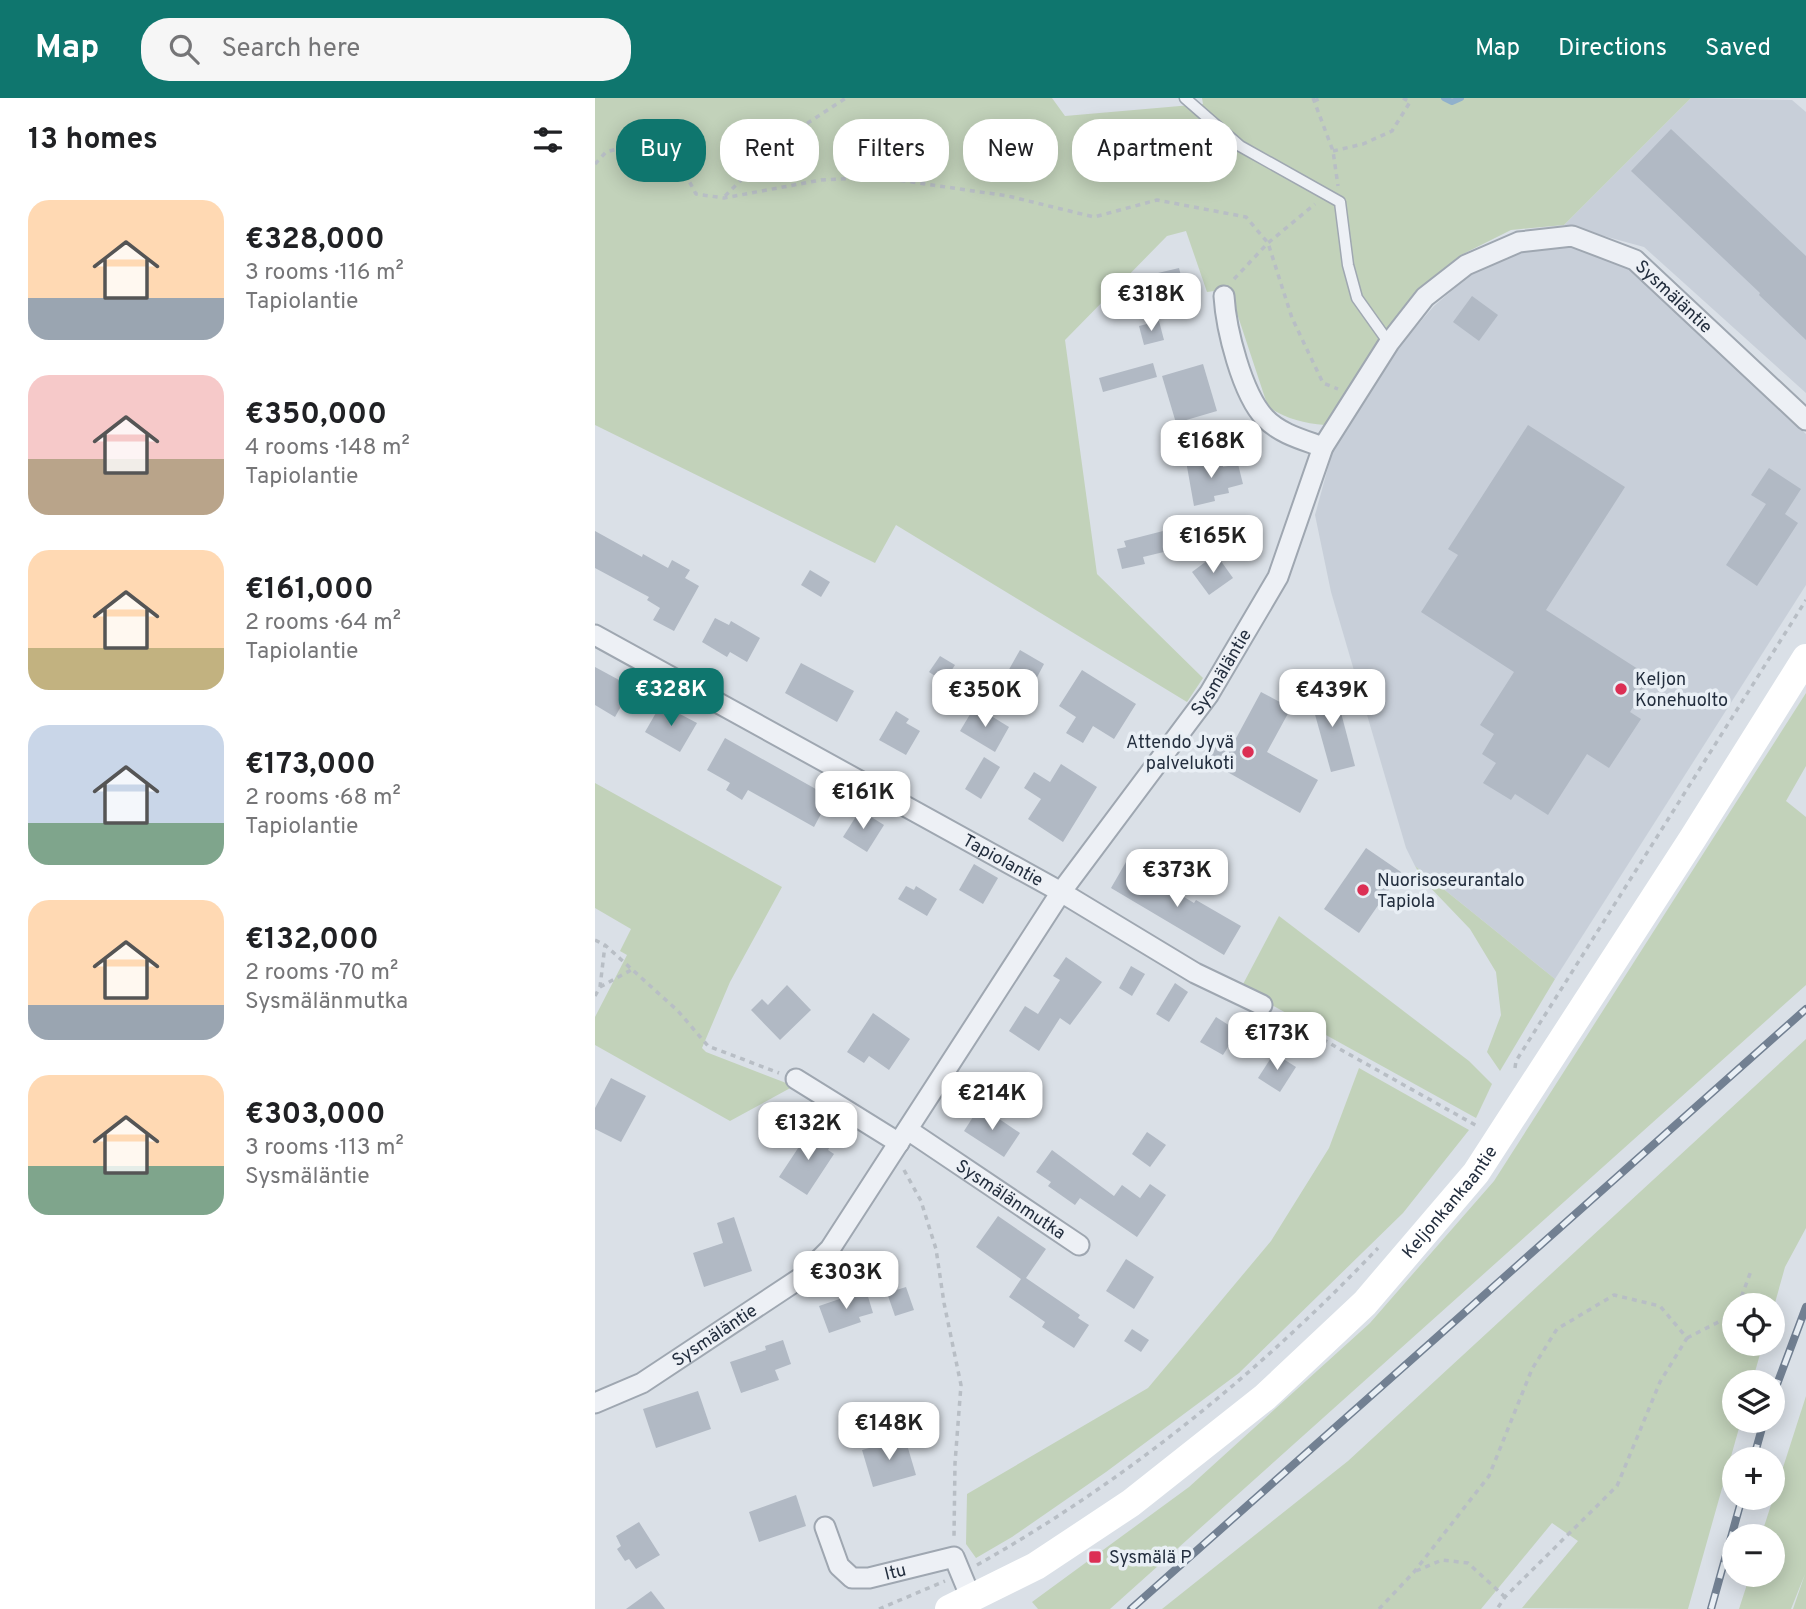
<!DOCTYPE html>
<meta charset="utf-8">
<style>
:root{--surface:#fff;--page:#f6f6f6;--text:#202124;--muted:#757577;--accent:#0f766e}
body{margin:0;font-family:Overpass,sans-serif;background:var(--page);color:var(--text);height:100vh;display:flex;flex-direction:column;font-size:26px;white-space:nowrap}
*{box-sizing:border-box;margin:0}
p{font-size:23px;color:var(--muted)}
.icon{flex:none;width:38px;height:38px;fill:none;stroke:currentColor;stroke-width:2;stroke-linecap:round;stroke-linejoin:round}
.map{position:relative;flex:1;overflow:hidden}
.drawer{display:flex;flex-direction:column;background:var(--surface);width:595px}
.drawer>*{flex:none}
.hud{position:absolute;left:21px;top:21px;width:665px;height:63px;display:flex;gap:14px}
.fabs{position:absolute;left:1127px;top:1195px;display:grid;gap:14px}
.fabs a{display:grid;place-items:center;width:63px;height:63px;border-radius:50%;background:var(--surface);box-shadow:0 4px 18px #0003;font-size:35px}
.price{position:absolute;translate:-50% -60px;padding:0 16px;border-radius:14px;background:#fff;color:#222;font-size:23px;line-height:46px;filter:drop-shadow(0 2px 4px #0008)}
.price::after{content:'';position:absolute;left:50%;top:42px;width:21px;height:16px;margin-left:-10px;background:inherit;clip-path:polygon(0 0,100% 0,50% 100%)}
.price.on{background:var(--accent);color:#fff}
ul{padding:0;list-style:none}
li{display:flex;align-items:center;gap:21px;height:175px;padding:0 28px}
li span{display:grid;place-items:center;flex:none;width:196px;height:140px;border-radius:21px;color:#555}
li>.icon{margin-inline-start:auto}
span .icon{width:84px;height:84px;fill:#fffc;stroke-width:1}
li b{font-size:30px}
h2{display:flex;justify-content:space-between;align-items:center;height:84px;padding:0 28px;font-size:30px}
.pill{padding:0 24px;border-radius:28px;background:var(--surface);box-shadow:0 4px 18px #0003;font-size:24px;line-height:63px}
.pill.on{background:var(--accent);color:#fff}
header{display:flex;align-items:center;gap:42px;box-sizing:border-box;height:98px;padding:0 35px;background:var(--accent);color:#fff}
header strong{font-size:33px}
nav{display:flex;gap:38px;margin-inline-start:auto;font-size:24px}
.search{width:490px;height:63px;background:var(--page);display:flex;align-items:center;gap:18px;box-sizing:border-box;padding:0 24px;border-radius:28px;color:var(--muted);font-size:26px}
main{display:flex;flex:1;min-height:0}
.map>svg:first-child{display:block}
.built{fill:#c8cfd9}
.green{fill:#c2d2ba}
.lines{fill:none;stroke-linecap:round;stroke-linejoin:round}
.stream{stroke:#90b1cc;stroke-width:6}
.building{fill:#b1b9c4}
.service-casing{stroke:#9fa7b1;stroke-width:13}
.minor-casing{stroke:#9fa7b1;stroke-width:23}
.path{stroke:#b8bec5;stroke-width:3.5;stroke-dasharray:5 5;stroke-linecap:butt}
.service{stroke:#edf0f5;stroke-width:10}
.minor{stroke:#edf0f5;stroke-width:19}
.secondary{stroke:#fff;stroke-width:28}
.rail-casing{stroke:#728092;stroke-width:8}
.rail{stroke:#e9eff5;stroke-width:5;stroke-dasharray:16;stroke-linecap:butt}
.poi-dot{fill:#dc2f54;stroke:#e9eff5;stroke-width:2.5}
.labels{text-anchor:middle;stroke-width:7;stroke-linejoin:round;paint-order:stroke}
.street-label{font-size:18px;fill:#232e3e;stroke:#e9eff5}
.poi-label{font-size:18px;fill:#232e3e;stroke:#e9eff5;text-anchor:start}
</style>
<header>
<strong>Map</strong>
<div class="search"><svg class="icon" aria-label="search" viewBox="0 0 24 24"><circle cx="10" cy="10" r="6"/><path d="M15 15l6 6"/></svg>Search here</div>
<nav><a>Map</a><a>Directions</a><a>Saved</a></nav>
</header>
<main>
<section class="drawer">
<h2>13 homes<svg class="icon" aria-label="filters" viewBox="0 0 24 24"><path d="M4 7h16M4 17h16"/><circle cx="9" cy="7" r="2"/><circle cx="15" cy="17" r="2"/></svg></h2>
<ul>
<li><span style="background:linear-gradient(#ffd9b3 70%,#9aa5b1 0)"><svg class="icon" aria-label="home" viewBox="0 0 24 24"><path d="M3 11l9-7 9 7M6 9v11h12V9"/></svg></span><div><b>€328,000</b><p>3 rooms · 116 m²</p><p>Tapiolantie</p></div></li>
<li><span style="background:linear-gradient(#f6c9c9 60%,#b9a48a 0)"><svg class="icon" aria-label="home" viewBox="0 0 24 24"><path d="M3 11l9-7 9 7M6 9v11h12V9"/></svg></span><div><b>€350,000</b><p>4 rooms · 148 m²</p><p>Tapiolantie</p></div></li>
<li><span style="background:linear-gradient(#ffd9b3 70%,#c2b280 0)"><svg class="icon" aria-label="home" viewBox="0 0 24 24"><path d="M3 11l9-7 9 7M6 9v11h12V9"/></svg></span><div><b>€161,000</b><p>2 rooms · 64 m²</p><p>Tapiolantie</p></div></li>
<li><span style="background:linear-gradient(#c9d6e8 70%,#7fa58c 0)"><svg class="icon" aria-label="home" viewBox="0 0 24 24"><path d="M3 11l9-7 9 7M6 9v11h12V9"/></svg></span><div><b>€173,000</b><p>2 rooms · 68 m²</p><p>Tapiolantie</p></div></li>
<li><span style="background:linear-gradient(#ffd9b3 75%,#9aa5b1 0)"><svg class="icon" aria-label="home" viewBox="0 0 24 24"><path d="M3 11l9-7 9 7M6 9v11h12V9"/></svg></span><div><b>€132,000</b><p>2 rooms · 70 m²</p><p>Sysmälänmutka</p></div></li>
<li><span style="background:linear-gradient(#ffd9b3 65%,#7fa58c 0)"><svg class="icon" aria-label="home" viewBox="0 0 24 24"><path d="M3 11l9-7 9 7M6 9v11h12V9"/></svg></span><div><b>€303,000</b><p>3 rooms · 113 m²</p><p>Sysmäläntie</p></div></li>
</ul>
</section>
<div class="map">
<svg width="1211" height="1511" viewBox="0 0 1211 1511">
<rect width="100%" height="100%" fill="#dae0e7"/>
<g class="built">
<polygon points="1096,0 1197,2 1211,14 1211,295 1049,149 969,127"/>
<polygon points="975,148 1034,171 1211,336 1211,487 960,881 820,768 811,750 736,494 720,417 737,355 800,253 839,208 877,175 929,153"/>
</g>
<g class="green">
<path d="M0,0H457L470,18L608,6L607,0H1096L969,127L916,132L866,157L821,193L785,243L730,327C708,325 692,321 673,309L634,191L612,194L591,133L572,138L470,242L502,476L608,580L592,604L301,427L280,465L0,327Z"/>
<polygon points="1211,595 1211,668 1191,703 1211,719 1211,887 515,1511 443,1511 437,1504 594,1389 775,1225 899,1083"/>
<polygon points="0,685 187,789 135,884 107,950 111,954 199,988 135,1023 0,947 0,919 32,857 25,853 36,831 0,810"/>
<polygon points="820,768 960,881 905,973 892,954 906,917 901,874 875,831 829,783"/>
<polygon points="684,818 874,963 897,986 881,1020 646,890"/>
<polygon points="1211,941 1211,1130 1190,1169 1178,1212 1178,1208 1139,1208 1139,1246 1168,1246 1157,1284 1139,1284 1139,1323 1146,1323 1093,1511 927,1510 983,1443 957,1425 886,1511 567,1511 753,1363"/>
<polygon points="764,970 874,1032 808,1115 644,1275 511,1374 417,1439 381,1460 371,1446 372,1396 553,1290 676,1143 734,1050"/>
<polygon points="1211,1298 1211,1511 1198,1511 1210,1476 1196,1511 1144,1511 1155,1477 1178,1477 1178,1438 1166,1438"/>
</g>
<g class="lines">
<polyline class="stream" points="849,0 857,4 866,0"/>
</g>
<g class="building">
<polygon points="1076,31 1211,158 1211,242 1164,197 1165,195 1036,73"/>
<polygon points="584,170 594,209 568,215 563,193 567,192 563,175"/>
<polygon points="877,198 903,217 884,243 858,224"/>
<polygon points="564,223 569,242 549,247 544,228"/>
<polygon points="558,265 562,279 508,294 504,280"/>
<polygon points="608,266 622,313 581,325 567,278"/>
<polygon points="933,327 1030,389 951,512 1057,580 1035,614 1046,621 1014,670 992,656 953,717 920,696 916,702 888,685 901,665 887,656 899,636 885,627 919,574 826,514 863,457 853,451"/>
<polygon points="606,360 608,366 611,368 627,364 628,369 643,366 648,386 633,390 634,395 619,398 620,403 599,408 591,363"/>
<polygon points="1174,370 1206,391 1190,416 1203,425 1162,488 1131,467 1171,406 1156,397"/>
<polygon points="572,432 577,452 548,459 550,466 527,471 522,451 531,449 529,443"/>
<polygon points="0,433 47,459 48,456 73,470 77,462 95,472 90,480 104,488 79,533 58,522 65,510 52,502 54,499 0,470"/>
<polygon points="621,456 638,480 614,497 597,474"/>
<polygon points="215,472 235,484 226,499 206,487"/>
<polygon points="120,520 134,527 136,523 165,540 152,564 135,554 132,559 107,544"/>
<polygon points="425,552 449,566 437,589 412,575"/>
<polygon points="345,558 360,567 349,584 334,574"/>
<polygon points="206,565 259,593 242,624 190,595"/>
<polygon points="0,569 37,589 20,619 0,607"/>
<polygon points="487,572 541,606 519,641 498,628 488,645 471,635 481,619 464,608"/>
<polygon points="739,588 760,668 736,674 714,595"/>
<polygon points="666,594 696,610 672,654 723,682 705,715 613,663 621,648 633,655"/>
<polygon points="66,606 102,625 85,654 50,634"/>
<polygon points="380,608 414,629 400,654 365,633"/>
<polygon points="301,613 314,621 311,625 325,633 311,657 284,642"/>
<polygon points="130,640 235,699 219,729 153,692 147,702 131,692 135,685 112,672"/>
<polygon points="389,659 405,669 386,701 370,691"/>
<polygon points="466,666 502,689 468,744 433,721 446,701 429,690 439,674 455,684"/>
<polygon points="265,712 289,727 272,754 248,739"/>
<polygon points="771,750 806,774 764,835 729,811"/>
<polygon points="531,764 599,805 601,802 646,828 629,857 516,790"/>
<polygon points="379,766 403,780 388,806 364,792"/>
<polygon points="311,788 319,792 321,788 342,801 332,818 303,801"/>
<polygon points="471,859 507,884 475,927 465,920 444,953 414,933 430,908 443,916 465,882 458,878"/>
<polygon points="536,868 550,876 537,898 524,890"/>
<polygon points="580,885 593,894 574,924 561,916"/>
<polygon points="192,887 216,912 185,942 156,912 167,901 173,907"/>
<polygon points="278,915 315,941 294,972 274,958 269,965 252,954"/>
<polygon points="621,919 643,933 628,957 605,944"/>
<polygon points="679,955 701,969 685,994 663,980"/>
<polygon points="16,980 51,998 26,1044 0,1031 0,1010"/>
<polygon points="385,1008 425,1035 409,1059 369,1033"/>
<polygon points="217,1029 238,1043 233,1052 239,1056 212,1097 184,1079"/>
<polygon points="552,1034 571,1047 555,1069 537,1056"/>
<polygon points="457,1052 519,1098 527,1087 545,1100 555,1086 571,1097 542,1139 485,1100 480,1107 453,1088 456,1084 441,1074"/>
<polygon points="403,1118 451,1151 431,1180 485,1217 483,1220 494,1227 479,1250 447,1229 450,1224 414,1199 426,1181 381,1149"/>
<polygon points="139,1119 157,1173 109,1189 98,1155 128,1145 122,1125"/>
<polygon points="531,1161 559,1179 539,1211 511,1193"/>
<polygon points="311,1189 319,1212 300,1218 292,1195"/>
<polygon points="271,1192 278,1215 264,1219 266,1224 234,1235 224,1208"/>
<polygon points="537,1231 554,1242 546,1254 529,1243"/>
<polygon points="188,1242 196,1266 180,1272 184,1282 146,1295 135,1264 171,1252 170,1248"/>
<polygon points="103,1293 116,1331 61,1350 48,1311"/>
<polygon points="310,1340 321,1377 278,1389 267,1352"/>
<polygon points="201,1397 211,1428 164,1444 154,1414"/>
<polygon points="44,1424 65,1457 41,1471 34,1461 30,1463 22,1451 26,1448 21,1438"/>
<polygon points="56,1493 70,1511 31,1511"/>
</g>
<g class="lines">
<g class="service-casing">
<polyline id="service" points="590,0 645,48 745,104 753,167 762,200 794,245"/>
</g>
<g class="minor-casing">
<g id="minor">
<path d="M629,198C631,231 647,296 670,320C685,336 709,342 728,349"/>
<path id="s1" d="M0,537L466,794L600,875L667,907"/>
<polyline points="201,981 304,1045"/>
<path id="s2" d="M313,1032L484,1147"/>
<path id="s3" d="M0,1305L47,1285L207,1179L235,1151L466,794L614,596L683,479L728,349L794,245L830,199L871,167L924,144L977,138L1040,162L1211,322"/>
<path id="s4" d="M230,1429L244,1468L257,1480H274L359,1459L376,1500"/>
</g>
</g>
<g class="path">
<polyline points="718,0 738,53 743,88"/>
<polyline points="719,3 726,0"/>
<polyline points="738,53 768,46 797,33 815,4 808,0"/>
<polyline points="0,66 11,54 70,38 101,96 129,100 226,82 282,79 413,98 499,119 562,102 651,119 673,145 697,220 728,285 743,291"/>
<polyline points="130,98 185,43 251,0"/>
<polyline points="639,181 673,145 720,106"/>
<polyline points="0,842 10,847 83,913 113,948 184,975"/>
<polyline points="5,889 38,871"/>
<polyline points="0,898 5,889 10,847"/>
<polyline points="684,917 882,1028"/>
<polyline points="920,970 921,963 1211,502"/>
<polyline points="309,1072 326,1103 341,1151 349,1205 366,1287 360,1365 359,1439"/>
<polyline points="1143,1208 1156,1173"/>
<polyline points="1092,1240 1139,1216"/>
<path d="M382,1467C531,1383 665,1274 783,1150"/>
<polyline points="821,1473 847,1462 873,1465 910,1499"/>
<polyline points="284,1511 350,1483"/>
<polyline points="784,1511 819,1474 894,1378 937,1271 962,1231 1019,1197 1065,1208 1092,1240 1065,1284 1022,1388 910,1499 902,1511"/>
</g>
<use href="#service" class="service"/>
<use href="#minor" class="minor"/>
<path class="secondary" id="s5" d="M354,1511L441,1468L536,1405L670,1299L770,1205L881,1075L1098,740L1211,560"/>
<g class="rail-casing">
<g id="rail">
<polyline points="1178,1297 1211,1209"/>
<polyline points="1158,1362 1169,1323"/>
<polyline points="536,1511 1211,911"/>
<polyline points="1116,1511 1147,1400"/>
</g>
</g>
<use href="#rail" class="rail"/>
</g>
<g class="poi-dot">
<circle cx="1026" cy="591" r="7"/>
<circle cx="653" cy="654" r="7"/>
<circle cx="768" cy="792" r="7"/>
<rect x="493" y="1452" width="14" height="14" rx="3.5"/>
</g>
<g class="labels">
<g class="street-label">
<text dy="6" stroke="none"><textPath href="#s3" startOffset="1694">Sysmäläntie</textPath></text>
<text dy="6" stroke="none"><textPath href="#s3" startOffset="980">Sysmäläntie</textPath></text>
<text dy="6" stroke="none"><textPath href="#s1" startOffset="466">Tapiolantie</textPath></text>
<text dy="6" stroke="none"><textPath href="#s2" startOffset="124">Sysmälänmutka</textPath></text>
<text dy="6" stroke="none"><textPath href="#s5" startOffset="651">Keljonkankaantie</textPath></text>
<text dy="6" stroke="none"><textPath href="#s3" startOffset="138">Sysmäläntie</textPath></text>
<text dy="6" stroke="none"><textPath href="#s4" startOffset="103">Itu</textPath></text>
</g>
<g class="poi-label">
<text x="1040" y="587">Keljon<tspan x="1040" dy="21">Konehuolto</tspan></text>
<text x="639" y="650" text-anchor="end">Attendo Jyvä<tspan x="639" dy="21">palvelukoti</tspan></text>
<text x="782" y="788">Nuorisoseurantalo<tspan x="782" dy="21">Tapiola</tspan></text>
<text x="514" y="1465">Sysmälä P</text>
</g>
</g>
</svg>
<div class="fabs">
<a><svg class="icon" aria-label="locate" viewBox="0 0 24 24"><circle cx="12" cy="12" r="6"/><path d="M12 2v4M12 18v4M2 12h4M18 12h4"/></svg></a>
<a><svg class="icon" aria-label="layers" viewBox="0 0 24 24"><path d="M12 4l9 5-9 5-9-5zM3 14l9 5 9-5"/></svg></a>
<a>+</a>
<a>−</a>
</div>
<b class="price" style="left:556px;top:235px">€318K</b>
<b class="price" style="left:616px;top:382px">€168K</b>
<b class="price" style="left:618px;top:477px">€165K</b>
<b class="price on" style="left:76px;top:630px">€328K</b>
<b class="price" style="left:390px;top:631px">€350K</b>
<b class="price" style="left:737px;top:631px">€439K</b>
<b class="price" style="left:268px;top:733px">€161K</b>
<b class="price" style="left:582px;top:811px">€373K</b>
<b class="price" style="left:682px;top:974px">€173K</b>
<b class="price" style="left:397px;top:1034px">€214K</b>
<b class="price" style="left:213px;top:1064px">€132K</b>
<b class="price" style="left:251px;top:1213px">€303K</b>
<b class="price" style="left:294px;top:1364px">€148K</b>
<div class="hud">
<a class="pill on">Buy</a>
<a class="pill">Rent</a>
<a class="pill">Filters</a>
<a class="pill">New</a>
<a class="pill">Apartment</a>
</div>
</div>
</main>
